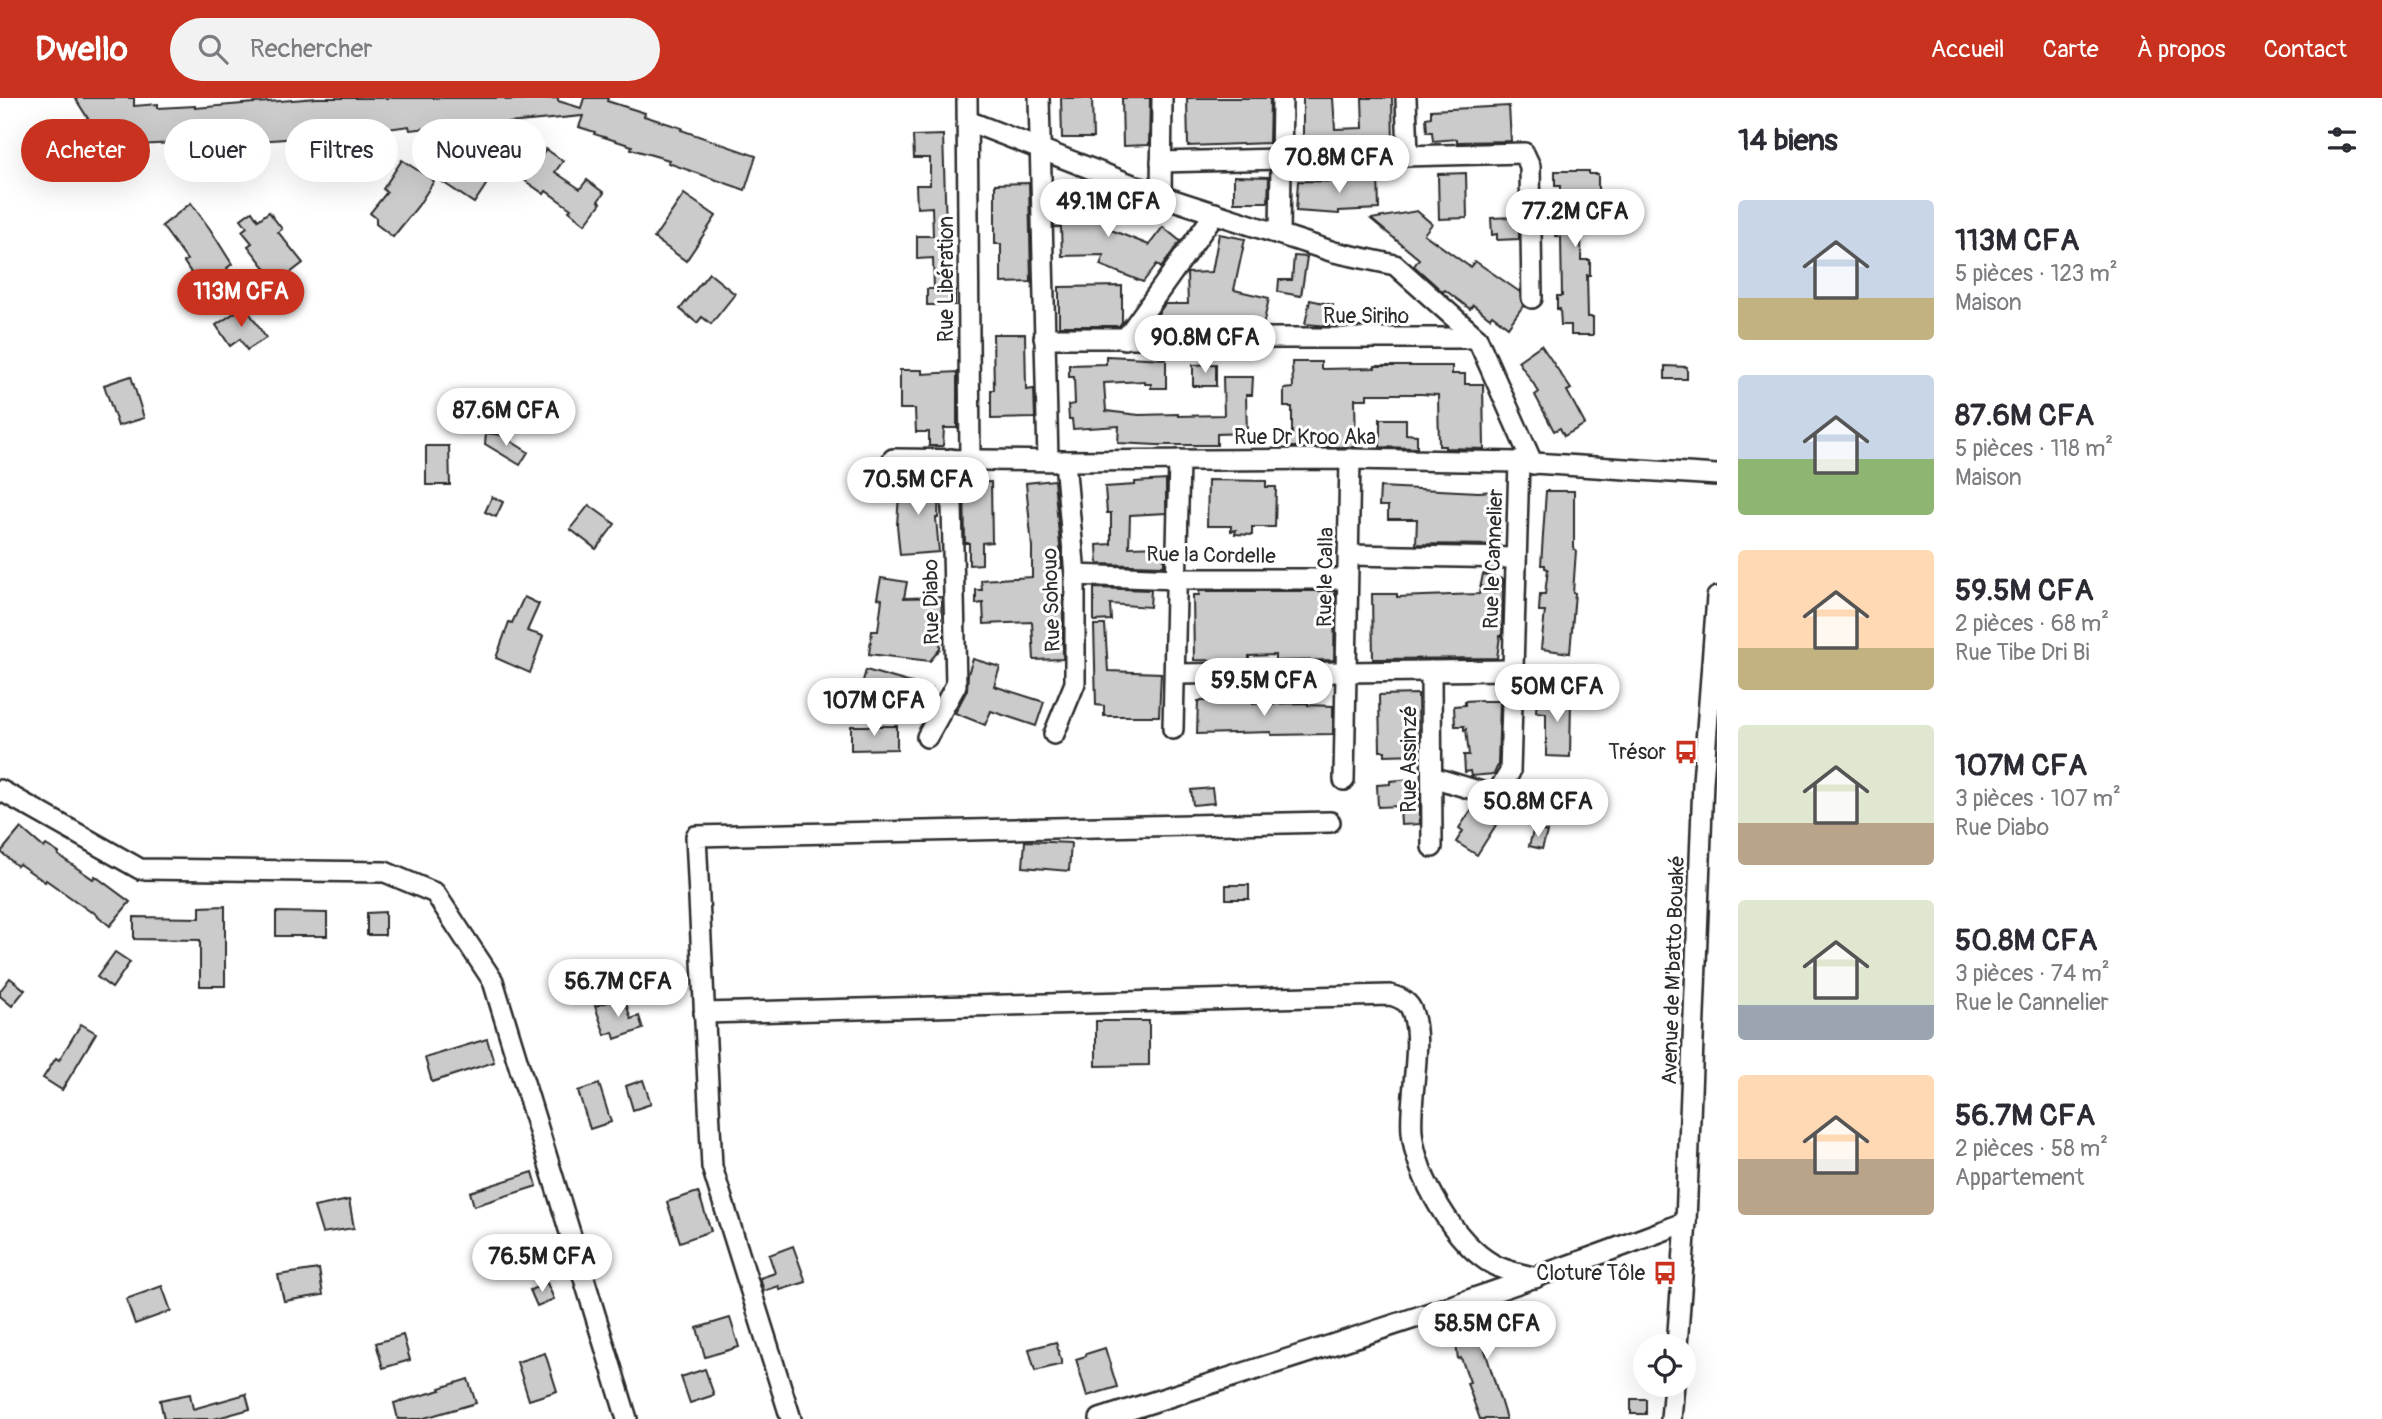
<!DOCTYPE html>
<html lang="fr">
<meta charset="utf-8">
<style>
:root{--surface:#fff;--page:#f2f2f3;--text:#2b2b33;--muted:#7c7c81;--accent:#c8321e}
body{margin:0;font-family:Pangolin,sans-serif;background:var(--page);color:var(--text);height:100vh;display:flex;flex-direction:column;font-size:26px;white-space:nowrap}
*{box-sizing:border-box;margin:0}
p{font-size:23px;color:var(--muted)}
.icon{flex:none;width:38px;height:38px;fill:none;stroke:currentColor;stroke-width:2;stroke-linecap:round;stroke-linejoin:round}
.map{position:relative;flex:1;overflow:hidden}
.details{display:flex;flex-direction:column;background:var(--surface);width:665px}
.details>*{flex:none}
.hud{position:absolute;left:21px;top:21px;width:665px;height:63px;display:flex;gap:14px}
.controls{position:absolute;left:1633px;top:1236px;display:grid;gap:14px}
.controls a{display:grid;place-items:center;width:63px;height:63px;border-radius:50%;background:var(--surface);box-shadow:0 7px 28px #0002;font-size:35px}
.price{position:absolute;translate:-50% -60px;padding:0 16px;border-radius:24px;background:#fff;color:#222;font-size:23px;line-height:46px;filter:drop-shadow(0 2px 4px #0008)}
.price::after{content:'';position:absolute;left:50%;top:42px;width:21px;height:16px;margin-left:-10px;background:inherit;clip-path:polygon(0 0,100% 0,50% 100%)}
.price.current{background:var(--accent);color:#fff}
ul{padding:0;list-style:none}
li{display:flex;align-items:center;gap:21px;height:175px;padding:0 21px}
li span{display:grid;place-items:center;flex:none;width:196px;height:140px;border-radius:7px;color:#555}
li>.icon{margin-inline-start:auto}
span .icon{width:84px;height:84px;fill:#fffc;stroke-width:1}
li b{font-size:30px}
h2{display:flex;justify-content:space-between;align-items:center;height:84px;padding:0 21px;font-size:30px}
.tag{padding:0 24px;border-radius:32px;background:var(--surface);box-shadow:0 7px 28px #0002;font-size:24px;line-height:63px}
.tag.current{background:var(--accent);color:#fff}
header{display:flex;align-items:center;gap:42px;box-sizing:border-box;height:98px;padding:0 35px;background:var(--accent);color:#fff}
header strong{font-size:33px}
nav{display:flex;gap:38px;margin-inline-start:auto;font-size:24px}
.search{width:490px;height:63px;background:var(--page);display:flex;align-items:center;gap:18px;box-sizing:border-box;padding:0 24px;border-radius:38px;color:var(--muted);font-size:26px}
main{display:flex;flex:1;min-height:0}
.map>svg:first-child{display:block}
.building{fill:#cbcbcb;stroke:#2b2b2b;stroke-width:2}
.lines{fill:none;stroke-linecap:round;stroke-linejoin:round}
.minor-casing{stroke:#2b2b2b;stroke-width:24}
.minor{stroke:#fff;stroke-width:19}
.labels{text-anchor:middle;stroke-width:6;stroke-linejoin:round;paint-order:stroke}
.street-label{font-size:21px;fill:#2b2b2b;stroke:#fff}
.poi-label{font-size:21px;fill:#2b2b2b;stroke:#fff;text-anchor:end}
</style>
<header>
<strong>Dwello</strong>
<div class="search"><svg class="icon" aria-label="search" viewBox="0 0 24 24"><circle cx="10" cy="10" r="6"/><path d="M15 15l6 6"/></svg>Rechercher</div>
<nav><a>Accueil</a><a>Carte</a><a>À propos</a><a>Contact</a></nav>
</header>
<main>
<div class="map">
<svg width="1717" height="1321" viewBox="0 0 1717 1321">
<rect width="100%" height="100%" fill="#fff"/>
<filter id="ink" filterUnits="userSpaceOnUse"><feTurbulence type="fractalNoise" baseFrequency=".0143" numOctaves="2"/><feDisplacementMap in="SourceGraphic" scale="14" xChannelSelector="R" yChannelSelector="G"/><feConvolveMatrix kernelMatrix="1 2 1 2 8 2 1 2 1" color-interpolation-filters="sRGB"/></filter>
<g filter="url(#ink)">
<g class="building">
<polygon points="75,0 134,0 134,8 158,6 158,10 195,8 195,10 317,0 505,0 506,2 558,0 558,3 581,10 584,0 608,0 607,3 645,15 644,18 682,30 681,32 756,58 745,92 668,65 669,62 631,51 632,48 594,36 595,34 579,29 583,18 487,27 487,24 410,32 409,28 380,32 381,36 343,41 342,37 174,49 174,45 138,47 138,40 101,41"/>
<polygon points="1061,0 1092,0 1093,40 1062,40"/>
<polygon points="1122,0 1150,0 1149,47 1123,48"/>
<polygon points="1187,0 1270,0 1269,45 1188,48"/>
<polygon points="1303,0 1333,0 1335,31 1363,30 1362,0 1392,0 1393,46 1306,48 1306,42 1303,42"/>
<polygon points="1509,8 1511,43 1457,44 1457,41 1433,43 1432,34 1427,34 1426,20 1431,19 1431,12"/>
<polygon points="943,37 948,191 955,191 955,207 927,207 927,191 934,191 933,160 917,161 917,138 933,138 932,109 917,110 916,87 930,87 930,60 914,60 913,38"/>
<polygon points="546,51 563,63 555,74 580,91 587,82 604,95 598,103 601,105 585,126 569,113 571,111 546,93 544,96 524,82"/>
<polygon points="402,62 434,83 418,108 393,139 376,126 376,120 370,115 387,94 383,91"/>
<polygon points="454,62 465,69 469,64 485,74 479,82 486,87 474,105 441,83"/>
<polygon points="1555,73 1589,73 1589,76 1598,76 1598,105 1582,105 1581,162 1590,162 1590,177 1587,177 1588,219 1593,219 1593,237 1571,237 1571,227 1561,227 1560,211 1557,211 1557,198 1562,198 1561,139 1556,138 1556,125 1560,125 1560,88 1555,88"/>
<polygon points="1466,75 1467,120 1439,121 1438,76"/>
<polygon points="1378,77 1379,111 1339,113 1339,116 1296,113 1298,83 1353,84 1353,78"/>
<polygon points="1234,78 1269,79 1268,104 1234,104"/>
<polygon points="1029,85 1031,184 1001,185 1001,146 995,146 995,86"/>
<polygon points="684,96 716,118 686,163 654,140"/>
<polygon points="1066,97 1081,97 1081,100 1110,104 1106,130 1149,147 1163,129 1180,143 1161,170 1157,166 1143,184 1100,167 1104,157 1062,158 1061,129 1054,129 1054,103 1066,103"/>
<polygon points="191,105 210,131 232,166 227,170 230,174 211,186 205,176 196,182 184,164 187,162 162,128"/>
<polygon points="252,113 258,122 269,114 282,131 278,134 303,165 277,185 248,148 252,145 242,133 247,129 241,121"/>
<polygon points="1417,113 1432,126 1424,136 1470,169 1475,163 1520,194 1523,208 1508,229 1492,217 1490,220 1473,207 1470,211 1445,192 1443,194 1414,168 1419,161 1371,121"/>
<polygon points="1514,119 1515,128 1519,127 1519,141 1497,142 1497,136 1492,137 1491,120"/>
<polygon points="1219,136 1245,141 1234,192 1269,200 1263,228 1230,228 1216,224 1216,228 1157,228 1157,217 1165,206 1188,206 1187,175 1212,174"/>
<polygon points="1294,158 1307,159 1301,198 1278,194 1279,182 1292,182"/>
<polygon points="709,175 735,196 711,226 702,219 697,225 680,211"/>
<polygon points="1122,188 1122,224 1119,228 1059,228 1059,189"/>
<polygon points="1310,202 1333,207 1329,228 1305,226"/>
<polygon points="245,208 266,240 247,252 240,241 230,248 216,227"/>
<polygon points="993,236 1025,236 1026,292 1034,291 1035,320 991,321 991,292 994,292"/>
<polygon points="1541,247 1571,291 1567,293 1585,326 1564,338 1560,330 1554,333 1535,297 1539,294 1518,263"/>
<polygon points="1106,258 1166,261 1166,290 1151,290 1151,286 1145,286 1145,283 1104,285 1106,313 1139,317 1178,316 1178,318 1224,317 1223,279 1253,279 1252,297 1246,297 1247,335 1217,336 1217,347 1157,347 1118,345 1119,328 1073,331 1072,321 1069,321 1068,307 1075,306 1074,279 1069,279 1069,267 1106,266"/>
<polygon points="1292,264 1321,264 1321,271 1375,270 1375,268 1452,268 1452,276 1465,276 1465,286 1483,286 1484,351 1445,350 1445,348 1439,348 1438,297 1421,296 1367,296 1367,301 1355,301 1356,349 1287,349 1287,337 1292,337 1292,309 1284,309 1284,291 1293,290"/>
<polygon points="1216,266 1216,288 1193,288 1193,267"/>
<polygon points="1665,268 1687,269 1687,281 1665,281"/>
<polygon points="900,272 922,272 922,276 957,274 957,330 944,330 943,348 929,348 929,334 916,334 915,311 900,311"/>
<polygon points="131,278 144,320 118,328 104,287"/>
<polygon points="1380,321 1406,321 1406,336 1417,337 1417,350 1380,349"/>
<polygon points="486,335 501,337 528,354 520,367 485,346"/>
<polygon points="426,348 449,348 450,387 426,387"/>
<polygon points="900,381 939,383 938,420 936,420 939,454 900,457 897,427"/>
<polygon points="1054,382 1062,470 1052,470 1053,498 1063,497 1063,561 1034,562 1032,524 984,526 983,505 976,506 976,492 982,492 981,482 1032,479 1032,449 1026,385"/>
<polygon points="1166,382 1166,415 1130,417 1129,449 1164,448 1164,468 1098,466 1097,447 1111,446 1111,415 1107,415 1105,389 1135,387 1135,384"/>
<polygon points="1208,382 1266,383 1266,389 1276,389 1275,429 1252,429 1252,437 1235,436 1236,432 1231,433 1231,428 1207,428"/>
<polygon points="991,384 992,444 982,445 982,466 969,467 969,445 965,445 964,385"/>
<polygon points="1380,389 1478,394 1500,393 1500,447 1416,446 1417,421 1388,421 1388,408 1379,408"/>
<polygon points="1546,393 1574,393 1574,451 1576,452 1573,495 1575,495 1570,555 1541,551 1545,513 1539,513 1540,496 1545,496 1548,471 1545,470 1545,467 1541,467"/>
<polygon points="492,399 503,404 496,419 485,414"/>
<polygon points="589,407 615,426 596,451 570,431"/>
<polygon points="1483,476 1503,481 1502,538 1500,538 1497,560 1373,561 1372,496 1397,496 1397,499 1479,496"/>
<polygon points="881,480 907,484 904,500 942,499 940,551 930,563 869,556 872,533 878,533 882,501 877,500"/>
<polygon points="1094,490 1151,492 1150,509 1110,506 1111,522 1094,523"/>
<polygon points="1199,493 1335,493 1334,562 1275,563 1275,557 1249,558 1249,563 1194,562 1193,497 1199,497"/>
<polygon points="524,499 539,506 527,533 543,538 530,575 496,560 509,524 512,525"/>
<polygon points="1094,527 1105,527 1108,573 1161,575 1159,618 1104,618 1104,608 1096,607"/>
<polygon points="973,561 1000,569 994,588 1044,604 1036,628 991,613 985,627 955,615 967,592 968,576"/>
<polygon points="866,572 932,591 925,616 899,610 902,600 861,590"/>
<polygon points="1418,596 1419,656 1385,657 1385,653 1380,653 1379,597"/>
<polygon points="1537,597 1571,599 1570,659 1546,658 1546,615 1536,614"/>
<polygon points="1481,602 1481,603 1500,603 1498,667 1494,676 1471,678 1470,673 1465,674 1464,657 1469,657 1466,631 1464,632 1464,628 1455,628 1454,608 1465,607 1465,603"/>
<polygon points="1198,603 1253,603 1253,606 1308,605 1308,607 1333,608 1333,636 1271,637 1271,634 1197,636"/>
<polygon points="851,628 897,628 897,651 851,652"/>
<polygon points="1411,681 1411,685 1417,685 1417,695 1419,695 1420,726 1401,727 1400,708 1378,709 1377,687 1390,686 1390,683"/>
<polygon points="1212,690 1214,705 1193,707 1191,692"/>
<polygon points="1472,711 1496,727 1477,757 1456,744 1463,733 1459,730"/>
<polygon points="21,730 44,750 46,747 59,755 58,757 93,781 95,778 130,804 110,828 92,813 91,814 46,782 45,784 19,766 17,768 1,754"/>
<polygon points="1534,730 1547,734 1542,751 1529,748"/>
<polygon points="1025,743 1071,745 1069,773 1023,769"/>
<rect x="1226" y="787" width="23" height="14"/>
<polygon points="225,808 225,888 200,888 200,842 134,841 134,819 200,820 200,809"/>
<polygon points="276,814 327,815 327,838 276,838"/>
<polygon points="385,814 385,837 367,837 367,815"/>
<polygon points="115,854 130,864 112,890 97,879"/>
<polygon points="10,880 25,892 12,908 0,898 0,893"/>
<polygon points="624,899 631,921 639,918 643,931 615,941 613,934 605,937 595,908"/>
<polygon points="1096,923 1149,923 1149,967 1096,968"/>
<polygon points="81,926 96,935 62,992 43,980 56,960 59,962"/>
<polygon points="487,941 494,964 432,984 425,960"/>
<polygon points="643,982 651,1006 633,1012 626,988"/>
<polygon points="599,986 611,1024 590,1031 578,993"/>
<polygon points="533,1074 537,1088 474,1108 470,1094"/>
<polygon points="698,1094 711,1133 680,1144 667,1104"/>
<polygon points="349,1102 354,1130 322,1135 314,1109"/>
<polygon points="503,1143 509,1162 494,1166 489,1148"/>
<polygon points="793,1148 806,1184 780,1192 779,1188 764,1193 760,1180 775,1175 769,1157"/>
<polygon points="319,1171 323,1197 284,1203 278,1177"/>
<polygon points="547,1185 554,1201 537,1208 530,1192"/>
<polygon points="162,1188 171,1213 135,1226 126,1201"/>
<polygon points="1514,1208 1522,1239 1484,1249 1506,1321 1480,1321 1467,1285 1470,1284 1461,1260 1458,1261 1455,1239 1490,1234 1485,1216"/>
<polygon points="730,1220 739,1249 705,1259 697,1230"/>
<polygon points="403,1237 410,1262 383,1270 376,1245"/>
<polygon points="1056,1244 1062,1266 1035,1273 1029,1251"/>
<polygon points="1105,1250 1117,1289 1087,1298 1076,1261 1086,1258 1086,1256"/>
<polygon points="545,1255 557,1293 529,1302 517,1264"/>
<polygon points="705,1271 714,1297 690,1305 681,1279"/>
<polygon points="468,1281 476,1305 421,1321 398,1321 394,1305 441,1292 440,1290"/>
<polygon points="190,1296 193,1311 246,1296 250,1311 214,1321 164,1321 160,1302"/>
<rect x="1631" y="1301" width="15" height="15"/>
</g>
<g class="lines">
<g class="minor-casing">
<g id="minor">
<polyline points="967,0 970,361"/>
<polyline points="1039,0 1048,362"/>
<polyline points="1406,0 1408,57"/>
<polyline points="968,23 1161,98 1334,154 1395,167 1477,240 1533,366"/>
<polyline points="1161,64 1524,55 1530,68 1532,200"/>
<polyline points="1161,98 1162,0"/>
<polyline points="1280,136 1282,0"/>
<polyline points="1044,240 1477,240"/>
<polyline points="1125,241 1215,115"/>
<polyline points="893,361 1065,363 1350,361 1519,364 1717,377"/>
<polyline points="1348,457 1516,460"/>
<polyline points="1075,477 1177,481 1347,481"/>
<polyline points="1431,573 1432,749"/>
<polyline points="1175,576 1512,572"/>
<polyline points="1173,631 1179,362"/>
<polyline points="1054,636 1075,585 1075,477 1065,363"/>
<polyline points="927,639 956,587 951,361"/>
<polyline points="1432,679 1495,698 1510,674 1519,364"/>
<polyline points="1344,682 1350,361"/>
<polyline points="0,692 140,771 385,774 435,795 493,883 627,1321"/>
<path d="M704,915L1390,897C1401,900 1410,904 1413,916C1423,947 1409,999 1412,1034C1416,1078 1454,1145 1494,1167C1505,1173 1522,1176 1535,1180"/>
<polyline points="1677,1248 1686,1124 1703,684 1717,499"/>
<polyline points="791,1321 712,1069 696,738 1330,724"/>
<path d="M1100,1321C1296,1258 1494,1198 1686,1124"/>
<polyline points="1671,1321 1674,1286"/>
</g>
</g>
<use href="#minor" class="minor"/>
</g>
</g>
<defs>
<g id="bus-bare" transform="scale(1.89)"><path d="M-5-6H5V4H4V6H2V4H-2V6H-4V4H-5ZM-3.5-4V0h7V-4ZM-3.5 1.2v1.5H-2V1.2ZM2 1.2v1.5H3.5V1.2Z" fill="#c8321e" stroke="#fff" stroke-width="2.5" paint-order="stroke"/></g>
</defs>
<g fill-rule="evenodd">
<use href="#bus-bare" x="1686" y="654"/>
<use href="#bus-bare" x="1665" y="1175"/>
</g>
<g class="labels">
<g class="street-label">
<text transform="translate(946 181) rotate(-90)" y="7">Rue Libération</text>
<text x="1366" y="225">Rue Siriho</text>
<text x="1305" y="346">Rue Dr Kroo Aka</text>
<text transform="translate(1211 457) rotate(1)" y="7">Rue la Cordelle</text>
<text transform="translate(1493 461) rotate(-88)" y="7">Rue le Cannelier</text>
<text transform="translate(1325 479) rotate(-89)" y="7">Rue le Calla</text>
<text transform="translate(1051 502) rotate(-92)" y="7">Rue Sohouo</text>
<text transform="translate(931 504) rotate(-91)" y="7">Rue Diabo</text>
<text transform="translate(1409 661) rotate(-90)" y="7">Rue Assinzé</text>
<text transform="translate(1673 872) rotate(-88)" y="7">Avenue de M'batto Bouaké</text>
</g>
<g class="poi-label">
<text x="1666" y="661">Trésor</text>
<text x="1645" y="1182">Cloture Tôle</text>
</g>
</g>
</svg>
<div class="controls">
<a><svg class="icon" aria-label="locate" viewBox="0 0 24 24"><circle cx="12" cy="12" r="6"/><path d="M12 2v4M12 18v4M2 12h4M18 12h4"/></svg></a>
</div>
<b class="price" style="left:1339px;top:97px">70.8M CFA</b>
<b class="price" style="left:1108px;top:141px">49.1M CFA</b>
<b class="price" style="left:1575px;top:151px">77.2M CFA</b>
<b class="price current" style="left:241px;top:231px">113M CFA</b>
<b class="price" style="left:1205px;top:277px">90.8M CFA</b>
<b class="price" style="left:506px;top:350px">87.6M CFA</b>
<b class="price" style="left:918px;top:419px">70.5M CFA</b>
<b class="price" style="left:1264px;top:620px">59.5M CFA</b>
<b class="price" style="left:1557px;top:626px">50M CFA</b>
<b class="price" style="left:874px;top:640px">107M CFA</b>
<b class="price" style="left:1538px;top:741px">50.8M CFA</b>
<b class="price" style="left:618px;top:921px">56.7M CFA</b>
<b class="price" style="left:542px;top:1196px">76.5M CFA</b>
<b class="price" style="left:1487px;top:1263px">58.5M CFA</b>
<div class="hud">
<a class="tag current">Acheter</a>
<a class="tag">Louer</a>
<a class="tag">Filtres</a>
<a class="tag">Nouveau</a>
</div>
</div>
<section class="details">
<h2>14 biens<svg class="icon" aria-label="filters" viewBox="0 0 24 24"><path d="M4 7h16M4 17h16"/><circle cx="9" cy="7" r="2"/><circle cx="15" cy="17" r="2"/></svg></h2>
<ul>
<li><span style="background:linear-gradient(#c9d6e8 70%,#c2b280 0)"><svg class="icon" aria-label="home" viewBox="0 0 24 24"><path d="M3 11l9-7 9 7M6 9v11h12V9"/></svg></span><div><b>113M CFA</b><p>5 pièces · 123 m²</p><p>Maison</p></div></li>
<li><span style="background:linear-gradient(#c9d6e8 60%,#8fb573 0)"><svg class="icon" aria-label="home" viewBox="0 0 24 24"><path d="M3 11l9-7 9 7M6 9v11h12V9"/></svg></span><div><b>87.6M CFA</b><p>5 pièces · 118 m²</p><p>Maison</p></div></li>
<li><span style="background:linear-gradient(#ffd9b3 70%,#c2b280 0)"><svg class="icon" aria-label="home" viewBox="0 0 24 24"><path d="M3 11l9-7 9 7M6 9v11h12V9"/></svg></span><div><b>59.5M CFA</b><p>2 pièces · 68 m²</p><p>Rue Tibe Dri Bi</p></div></li>
<li><span style="background:linear-gradient(#dfe7d0 70%,#b9a48a 0)"><svg class="icon" aria-label="home" viewBox="0 0 24 24"><path d="M3 11l9-7 9 7M6 9v11h12V9"/></svg></span><div><b>107M CFA</b><p>3 pièces · 107 m²</p><p>Rue Diabo</p></div></li>
<li><span style="background:linear-gradient(#dfe7d0 75%,#9aa5b1 0)"><svg class="icon" aria-label="home" viewBox="0 0 24 24"><path d="M3 11l9-7 9 7M6 9v11h12V9"/></svg></span><div><b>50.8M CFA</b><p>3 pièces · 74 m²</p><p>Rue le Cannelier</p></div></li>
<li><span style="background:linear-gradient(#ffd9b3 60%,#b9a48a 0)"><svg class="icon" aria-label="home" viewBox="0 0 24 24"><path d="M3 11l9-7 9 7M6 9v11h12V9"/></svg></span><div><b>56.7M CFA</b><p>2 pièces · 58 m²</p><p>Appartement</p></div></li>
</ul>
</section>
</main>
